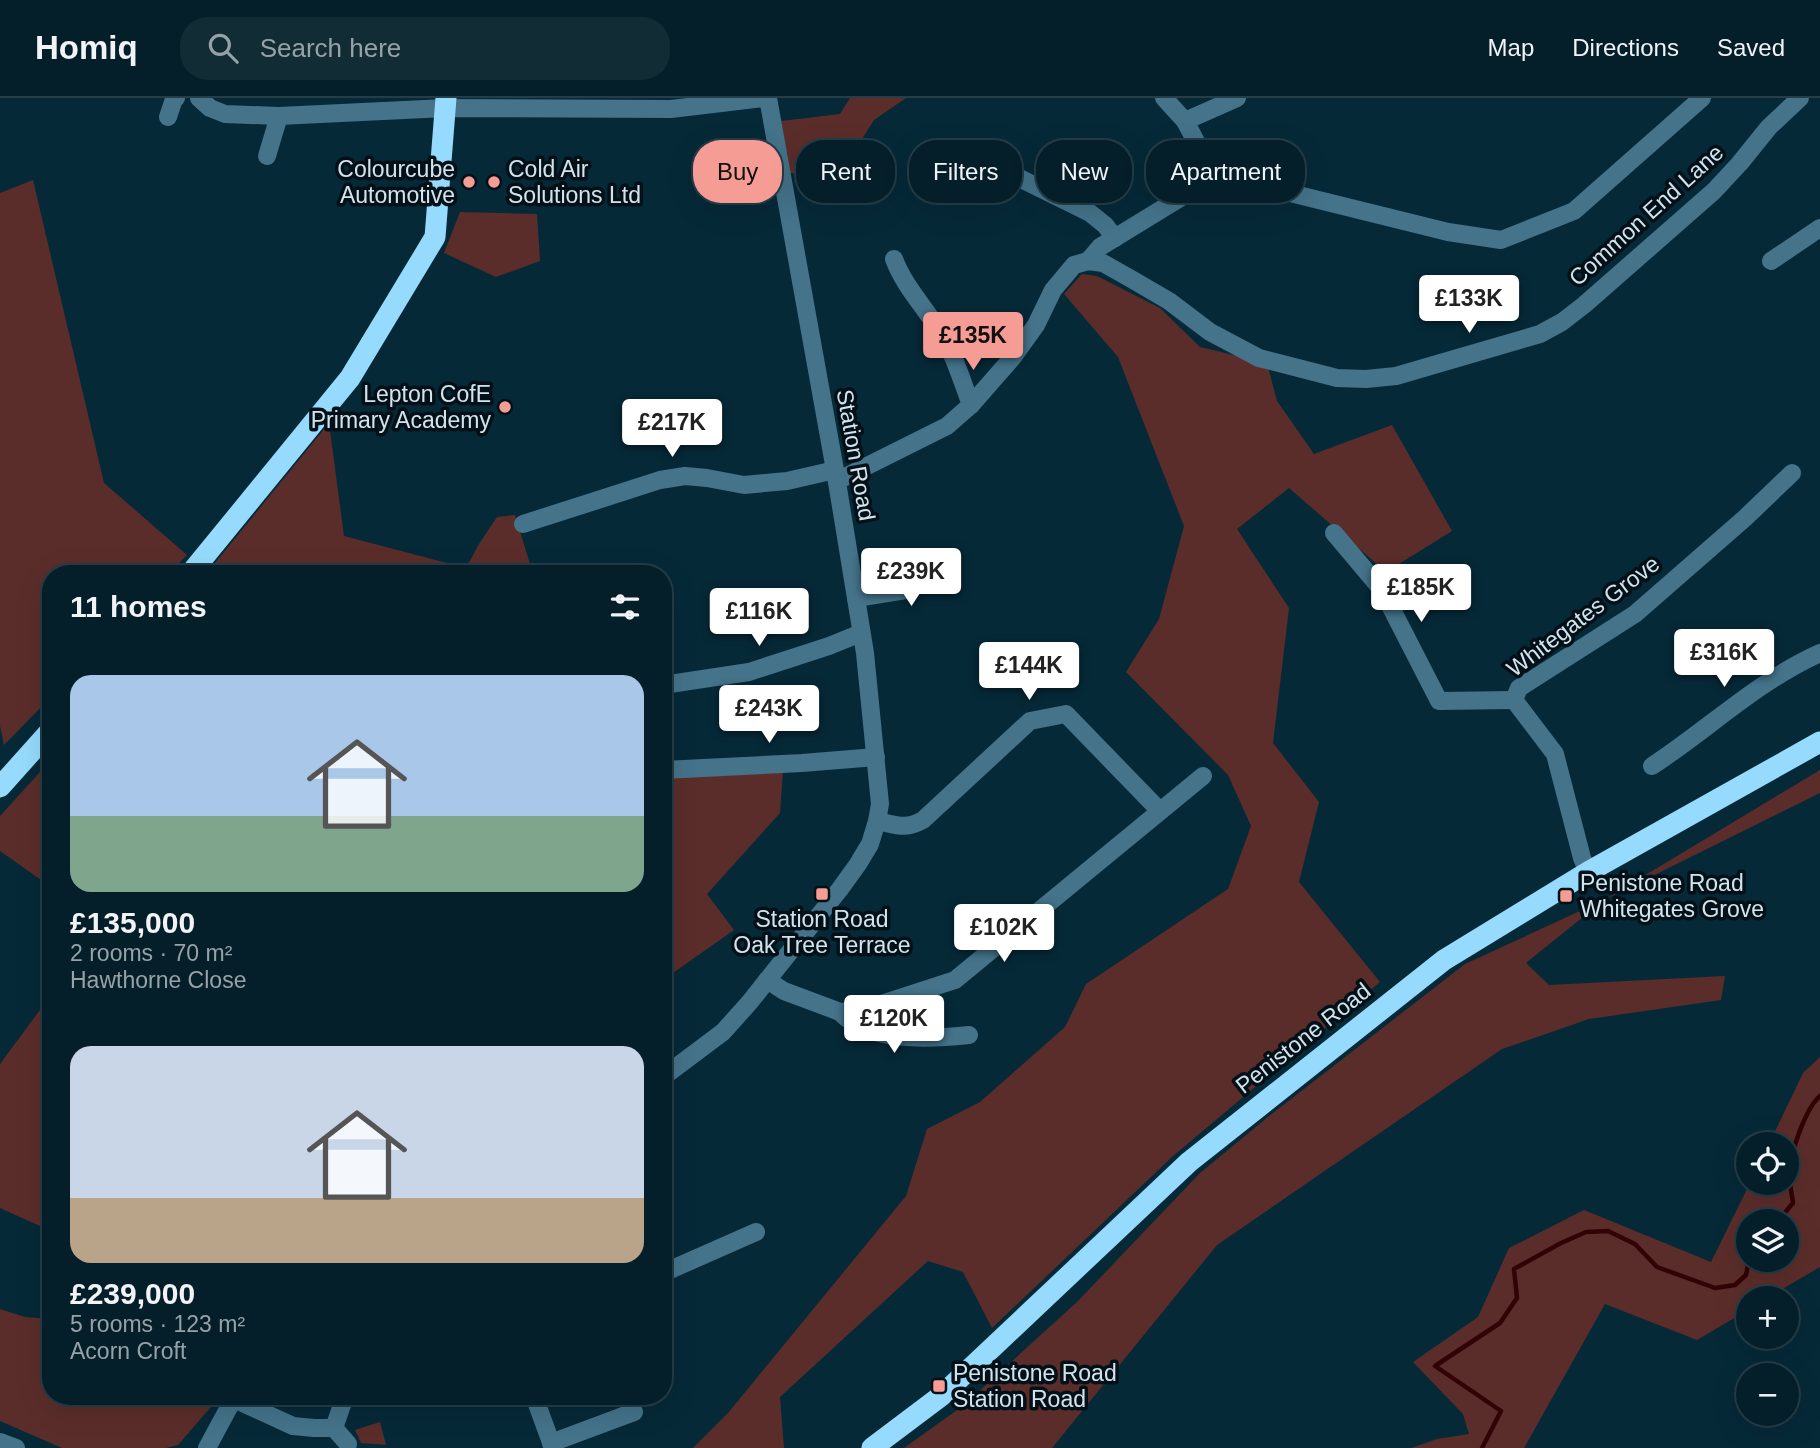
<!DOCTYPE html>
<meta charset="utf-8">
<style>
:root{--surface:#041f2a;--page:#122c36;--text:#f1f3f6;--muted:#97a2a8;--line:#253d47;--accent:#f59c95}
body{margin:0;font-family:Helvetica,sans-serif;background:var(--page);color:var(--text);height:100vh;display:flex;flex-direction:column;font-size:26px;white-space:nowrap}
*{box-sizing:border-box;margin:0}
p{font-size:23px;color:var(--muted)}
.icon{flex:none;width:38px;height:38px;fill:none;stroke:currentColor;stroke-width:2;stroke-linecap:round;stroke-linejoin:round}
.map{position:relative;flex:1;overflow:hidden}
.details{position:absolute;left:42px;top:467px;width:630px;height:840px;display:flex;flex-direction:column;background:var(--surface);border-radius:28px;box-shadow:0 7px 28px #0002,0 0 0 2px var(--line)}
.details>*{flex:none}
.hud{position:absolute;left:693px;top:42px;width:665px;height:63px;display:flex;gap:14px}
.fabs{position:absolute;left:1736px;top:1034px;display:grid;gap:14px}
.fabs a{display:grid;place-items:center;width:63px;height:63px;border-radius:50%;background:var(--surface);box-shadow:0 7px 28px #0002,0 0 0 2px var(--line);font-size:35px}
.price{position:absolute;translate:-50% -60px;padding:0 16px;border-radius:7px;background:#fff;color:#222;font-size:23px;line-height:46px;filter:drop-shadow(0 2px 4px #0008)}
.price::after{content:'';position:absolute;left:50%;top:42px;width:21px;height:16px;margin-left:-10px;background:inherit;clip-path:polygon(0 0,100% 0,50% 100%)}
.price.on{background:var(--accent);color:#111}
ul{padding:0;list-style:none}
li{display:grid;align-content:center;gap:14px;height:371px;padding:0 28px}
li span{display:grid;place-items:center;height:217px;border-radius:21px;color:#555}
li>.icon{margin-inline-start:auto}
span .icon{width:126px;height:126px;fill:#fffc;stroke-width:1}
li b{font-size:30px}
h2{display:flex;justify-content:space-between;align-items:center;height:84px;padding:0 28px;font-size:30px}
.chip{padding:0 24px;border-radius:28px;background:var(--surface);box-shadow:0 7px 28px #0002,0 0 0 2px var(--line);font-size:24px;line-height:63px}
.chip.on{background:var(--accent);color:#111}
header{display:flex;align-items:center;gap:42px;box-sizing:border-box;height:98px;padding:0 35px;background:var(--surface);border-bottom:2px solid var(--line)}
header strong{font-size:33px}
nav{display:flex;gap:38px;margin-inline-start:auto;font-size:24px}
.search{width:490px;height:63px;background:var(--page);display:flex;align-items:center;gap:18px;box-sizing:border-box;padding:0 24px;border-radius:28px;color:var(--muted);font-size:26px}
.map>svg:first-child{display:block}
.green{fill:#5b2d2a;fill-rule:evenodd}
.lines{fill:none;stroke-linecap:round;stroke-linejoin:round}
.stream{stroke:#330204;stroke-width:4.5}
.minor{stroke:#44738a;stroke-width:18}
.highway{stroke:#96dbfd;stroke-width:21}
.poi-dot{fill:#f59c95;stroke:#041017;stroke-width:2.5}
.labels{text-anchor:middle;stroke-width:7;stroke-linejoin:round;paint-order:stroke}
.poi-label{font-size:23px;fill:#d1e4ee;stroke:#041017;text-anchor:start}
.street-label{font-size:23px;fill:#d1e4ee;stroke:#041017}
</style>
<header>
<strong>Homiq</strong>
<div class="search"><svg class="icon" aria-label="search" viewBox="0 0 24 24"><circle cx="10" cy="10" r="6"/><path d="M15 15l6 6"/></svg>Search here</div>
<nav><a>Map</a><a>Directions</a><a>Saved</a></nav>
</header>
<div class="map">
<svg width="1820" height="1350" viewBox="0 0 1820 1350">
<rect width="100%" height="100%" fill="#062938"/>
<g class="green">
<polygon points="850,0 906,0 874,22 837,81 790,75 781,23 840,16"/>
<polygon points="33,82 104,385 187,457 168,476 51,476 51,599 4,647 0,628 0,95"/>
<polygon points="460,114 537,116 540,163 496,179 444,155"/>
<polygon points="1082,176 1097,178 1160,210 1200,249 1267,265 1277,303 1314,356 1392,327 1452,433 1386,474 1289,390 1237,431 1289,510 1273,645 1319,704 1299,784 1380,884 1173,1058 992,1230 963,1174 928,1163 780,1299 784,1350 693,1350 728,1315 906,1098 927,1031 980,1004 1065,929 1086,886 1228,791 1251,728 1228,677 1126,574 1159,521 1184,428 1118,259 1064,196"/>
<polygon points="329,325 344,438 466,470 479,446 497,419 515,417 533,476 279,476 215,465"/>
<polygon points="51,662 51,789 0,753 0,718"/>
<polygon points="1820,672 1820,695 1604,802 1526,865 1549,887 1725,878 1721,902 1589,921 1502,951 1217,1147 1052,1350 904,1350 964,1307 1077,1204 1200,1075 1273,1015 1465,866 1604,802"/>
<polygon points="783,673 780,715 707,796 734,832 663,882 663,680"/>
<polygon points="51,897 51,1133 0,1110 0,966"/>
<path d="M1820,959V1169L1767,1200H1748V1212L1697,1242L1605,1206L1524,1350H1411L1437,1341L1469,1336L1463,1316L1413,1264L1478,1219L1509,1150L1584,1112L1711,1164L1750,1085H1787V1046H1769L1803,975ZM1748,1124H1787V1162H1748Z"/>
<polygon points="0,1211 25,1219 51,1221 51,1298 217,1299 216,1303 178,1347 166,1350 62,1350 0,1323"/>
<polygon points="380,1324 386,1347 361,1345 355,1332"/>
</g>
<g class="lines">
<g class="stream">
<path d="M1777,1124L1793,1105C1792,1095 1789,1085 1789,1076C1790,1056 1805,1011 1820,998"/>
<polyline points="1482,1350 1501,1313 1435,1268 1500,1225 1517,1200 1514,1171 1561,1145 1586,1134 1608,1133 1635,1146 1657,1169 1715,1190 1735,1187 1746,1177 1749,1162"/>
</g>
<g class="minor">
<polyline points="199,0 210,10 225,16 279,18 446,10 671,11 764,0"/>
<polyline points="1164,0 1185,23 1209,68 1206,84"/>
<polyline points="168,19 174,1 176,0"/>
<polyline points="1185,23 1237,0"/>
<polyline points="267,58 279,18"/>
<polyline points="993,67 1090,115 1105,127 1115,140"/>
<path d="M894,161C905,190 926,210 941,236C955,258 962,283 971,307"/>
<polyline points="1088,163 1100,149 1206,84 1270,90 1448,134 1501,142 1574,113 1702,0"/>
<polyline points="1771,163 1820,130"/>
<polyline points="837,383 947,328 971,307 1013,259 1036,227 1053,192 1074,167 1088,163 1103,165 1133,182 1169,203 1210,234 1259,260 1337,280 1366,281 1396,278 1540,236 1562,224 1584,207 1714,93 1740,65 1769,29 1800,0"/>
<polyline points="523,426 660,382 685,378 707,380 744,387 787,383 835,372"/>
<polyline points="1334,435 1382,492 1439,603 1514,602"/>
<polyline points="856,500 906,492 916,488 934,464"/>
<polyline points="663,587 749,574 829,548 861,535"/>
<path d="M1652,668C1710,630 1756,584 1820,555"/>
<polyline points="663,672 802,665 876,659"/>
<path d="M877,723C897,727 905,732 923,722L1030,623L1066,616L1160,713"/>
<polyline points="1588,774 1582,760 1555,656 1514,602 1519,590 1635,516 1745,420 1792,375"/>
<polyline points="767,882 784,893 840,914 857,913 875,908 955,882 1203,678"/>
<path d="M840,914C869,945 930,941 969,937"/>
<polyline points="663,979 723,934 749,905 840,791 858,766 870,746 877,723 880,706 865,555 835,372 768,0"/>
<polyline points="663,1175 756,1134"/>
<polyline points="534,1298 553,1350"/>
<polyline points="234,1301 293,1328 314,1330 334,1330 348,1346"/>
<polyline points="334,1330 343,1304"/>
<polyline points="0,1344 16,1350"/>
<polyline points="551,1345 634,1314"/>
<polyline points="207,1350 235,1298"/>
</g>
<g class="highway">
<polyline points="190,476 350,280 435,139 446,0"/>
<polyline points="0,689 51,632"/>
<polyline points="872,1350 941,1298 1189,1064 1444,862 1588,774 1820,644"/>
</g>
</g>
<g class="poi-dot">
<circle cx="469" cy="84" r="7"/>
<circle cx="494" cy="84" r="7"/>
<circle cx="505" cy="309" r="7"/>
<rect x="815" y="789" width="14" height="14" rx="3.5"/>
<rect x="1559" y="791" width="14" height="14" rx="3.5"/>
<rect x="932" y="1281" width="14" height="14" rx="3.5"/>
</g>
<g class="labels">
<g class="poi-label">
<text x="455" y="79" text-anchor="end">Colourcube<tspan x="455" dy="26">Automotive</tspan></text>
<text x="508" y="79">Cold Air<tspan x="508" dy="26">Solutions Ltd</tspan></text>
<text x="491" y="304" text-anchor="end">Lepton CofE<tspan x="491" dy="26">Primary Academy</tspan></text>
<text x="1580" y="793">Penistone Road<tspan x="1580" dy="26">Whitegates Grove</tspan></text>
<text x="822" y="829" text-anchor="middle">Station Road<tspan x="822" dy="26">Oak Tree Terrace</tspan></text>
<text x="953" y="1283">Penistone Road<tspan x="953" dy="26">Station Road</tspan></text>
</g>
<g class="street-label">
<text transform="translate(1646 117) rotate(-42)" y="8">Common End Lane</text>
<text transform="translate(856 357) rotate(80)" y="8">Station Road</text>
<text transform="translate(1583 518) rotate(-37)" y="8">Whitegates Grove</text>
<text transform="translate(1303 940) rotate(-38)" y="8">Penistone Road</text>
</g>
</g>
</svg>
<div class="fabs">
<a><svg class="icon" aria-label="locate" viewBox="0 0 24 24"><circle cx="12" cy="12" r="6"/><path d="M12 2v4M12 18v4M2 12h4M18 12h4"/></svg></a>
<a><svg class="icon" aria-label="layers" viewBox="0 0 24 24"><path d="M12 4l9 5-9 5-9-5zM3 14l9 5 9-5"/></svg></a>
<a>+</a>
<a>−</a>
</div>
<b class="price" style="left:1469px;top:237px">£133K</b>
<b class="price on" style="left:973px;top:274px">£135K</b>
<b class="price" style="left:672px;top:361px">£217K</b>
<b class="price" style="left:911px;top:510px">£239K</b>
<b class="price" style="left:1421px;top:526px">£185K</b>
<b class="price" style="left:759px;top:550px">£116K</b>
<b class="price" style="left:1724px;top:591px">£316K</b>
<b class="price" style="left:1029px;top:604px">£144K</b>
<b class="price" style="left:769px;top:647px">£243K</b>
<b class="price" style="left:1004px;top:866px">£102K</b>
<b class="price" style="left:894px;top:957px">£120K</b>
<div class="hud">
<a class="chip on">Buy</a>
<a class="chip">Rent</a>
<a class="chip">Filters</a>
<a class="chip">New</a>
<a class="chip">Apartment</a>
</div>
<section class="details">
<h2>11 homes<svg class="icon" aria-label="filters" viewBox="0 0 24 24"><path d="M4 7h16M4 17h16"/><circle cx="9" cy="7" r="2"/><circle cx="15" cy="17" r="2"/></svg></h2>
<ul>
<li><span style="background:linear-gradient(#a9c7e8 65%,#7fa58c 0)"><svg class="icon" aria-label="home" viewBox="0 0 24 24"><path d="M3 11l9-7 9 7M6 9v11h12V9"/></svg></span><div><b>£135,000</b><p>2 rooms · 70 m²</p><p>Hawthorne Close</p></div></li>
<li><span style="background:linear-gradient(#c9d6e8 70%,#b9a48a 0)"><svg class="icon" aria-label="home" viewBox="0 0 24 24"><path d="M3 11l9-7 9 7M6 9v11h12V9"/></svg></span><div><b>£239,000</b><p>5 rooms · 123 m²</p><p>Acorn Croft</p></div></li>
</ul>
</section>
</div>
